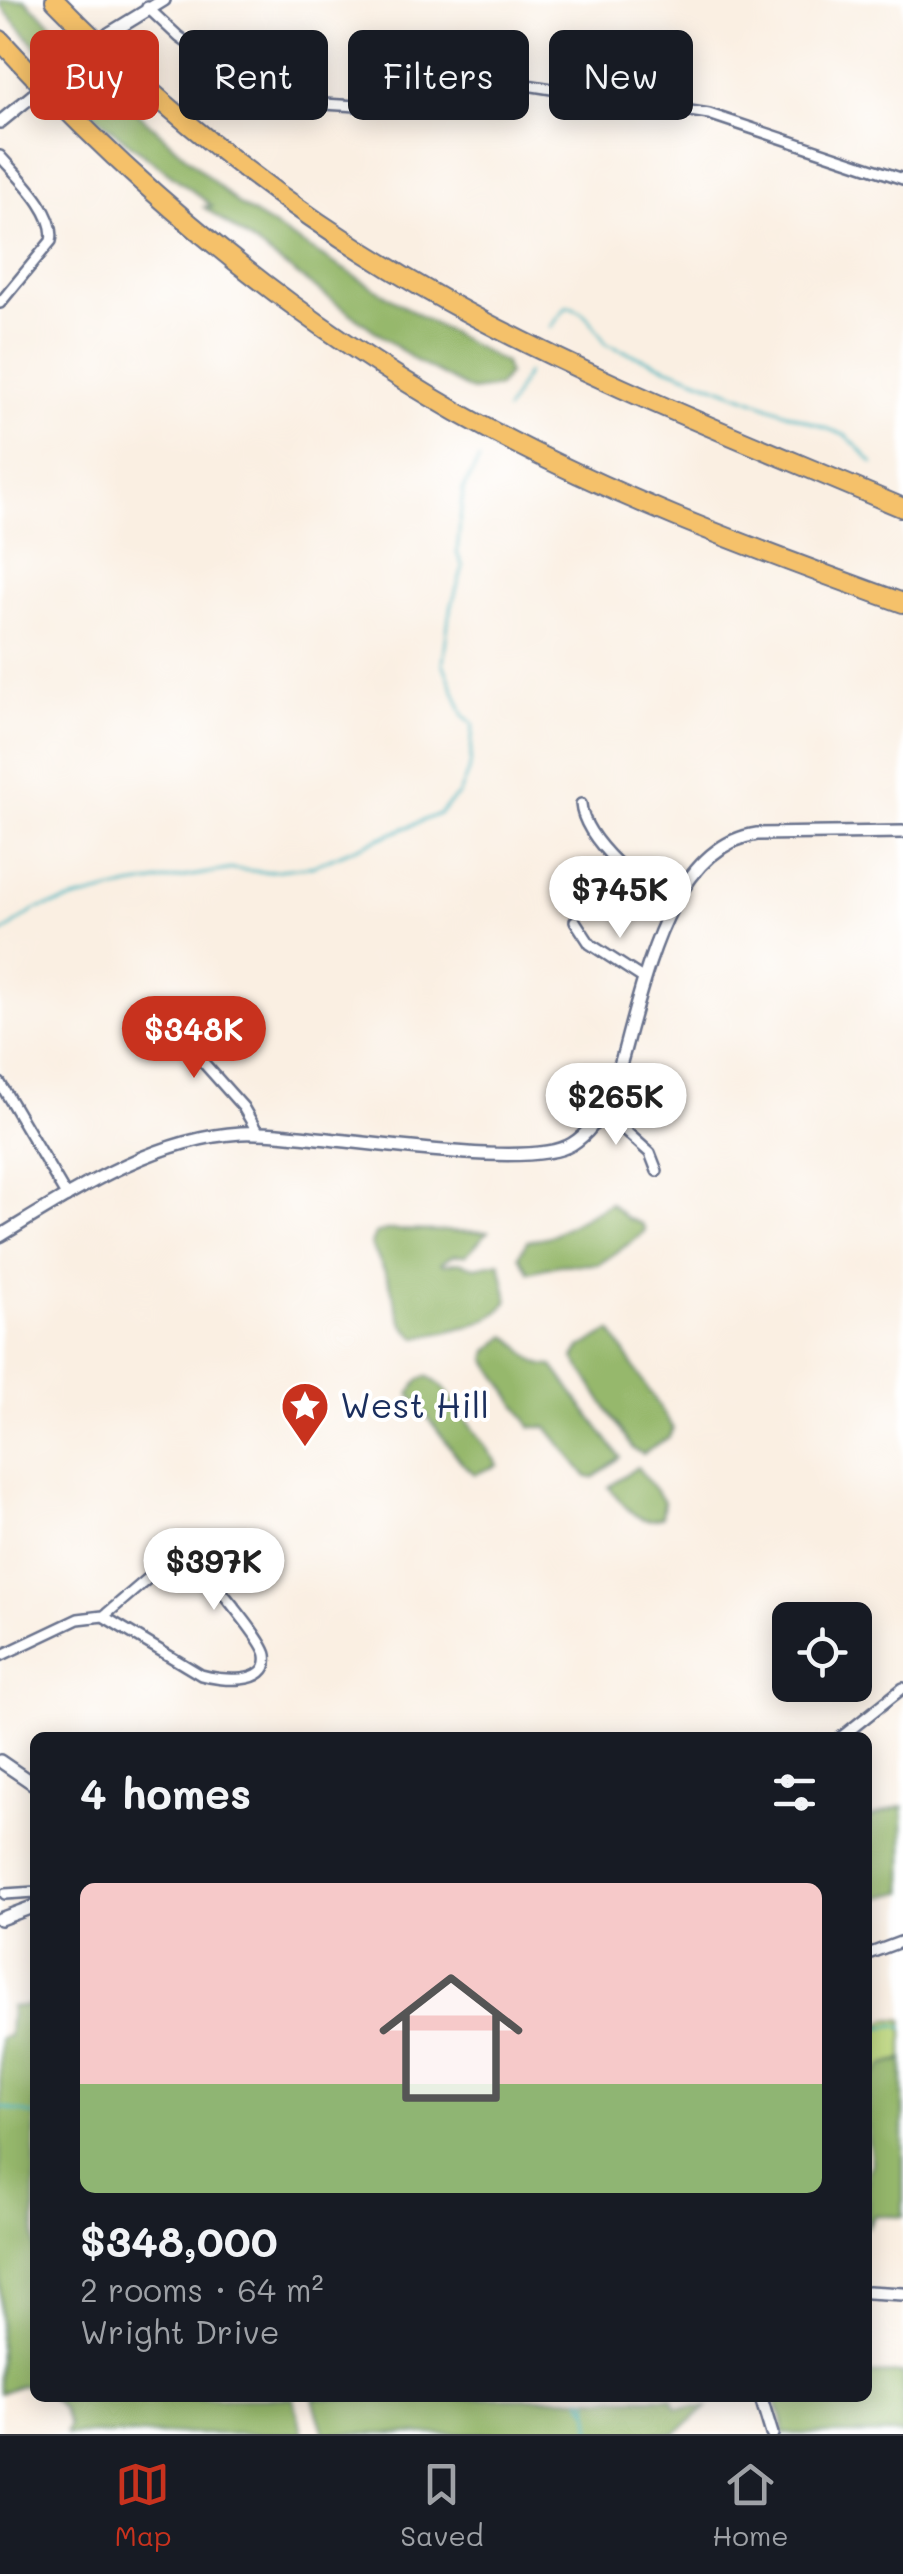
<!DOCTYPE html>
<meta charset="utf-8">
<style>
:root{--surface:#171b24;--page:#242831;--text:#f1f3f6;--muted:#9ea1a6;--line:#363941;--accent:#c8321e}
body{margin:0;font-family:Mali,sans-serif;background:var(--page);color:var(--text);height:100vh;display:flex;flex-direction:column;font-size:38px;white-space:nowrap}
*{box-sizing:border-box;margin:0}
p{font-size:32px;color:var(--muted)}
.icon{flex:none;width:55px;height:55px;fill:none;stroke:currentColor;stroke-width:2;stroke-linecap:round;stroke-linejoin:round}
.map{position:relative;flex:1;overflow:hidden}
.drawer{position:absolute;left:30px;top:1732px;width:842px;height:670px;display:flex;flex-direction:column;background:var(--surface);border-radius:15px;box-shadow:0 5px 25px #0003}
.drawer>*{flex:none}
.top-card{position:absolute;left:30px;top:30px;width:845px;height:90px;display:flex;gap:20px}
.tools{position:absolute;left:772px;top:1602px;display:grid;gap:20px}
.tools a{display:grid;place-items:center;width:100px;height:100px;border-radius:15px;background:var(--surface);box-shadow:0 5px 25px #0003;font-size:50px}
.price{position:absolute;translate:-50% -85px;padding:0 22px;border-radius:35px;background:#fff;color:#222;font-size:32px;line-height:65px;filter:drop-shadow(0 2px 5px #0008)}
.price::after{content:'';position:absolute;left:50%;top:60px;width:30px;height:22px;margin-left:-15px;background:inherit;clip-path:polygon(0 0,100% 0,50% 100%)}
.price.on{background:var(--accent);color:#fff}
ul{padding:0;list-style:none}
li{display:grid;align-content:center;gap:20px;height:530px;padding:0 50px}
li span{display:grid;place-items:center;height:310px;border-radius:15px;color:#555}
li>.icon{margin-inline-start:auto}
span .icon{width:180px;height:180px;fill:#fffc;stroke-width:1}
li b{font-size:42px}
h2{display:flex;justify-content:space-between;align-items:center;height:120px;padding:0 50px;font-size:42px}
.chip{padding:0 35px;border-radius:15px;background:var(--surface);box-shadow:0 5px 25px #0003;font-size:35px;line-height:90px}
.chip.on{background:var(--accent);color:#fff}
.tab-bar{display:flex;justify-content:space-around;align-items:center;height:140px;border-top:2px solid var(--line);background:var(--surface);font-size:28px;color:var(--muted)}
.tab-bar a{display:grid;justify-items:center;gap:5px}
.tab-bar .on{color:var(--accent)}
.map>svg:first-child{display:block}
.green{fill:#bdd77d;stroke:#6c836e;stroke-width:2.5}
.forest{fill:#96b86c;stroke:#587465;stroke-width:2.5}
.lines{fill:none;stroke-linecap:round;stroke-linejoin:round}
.stream{stroke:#45b4bf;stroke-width:2.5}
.minor-casing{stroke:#69728c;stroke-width:14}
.tertiary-casing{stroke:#69728c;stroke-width:16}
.motorway-casing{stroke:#69728c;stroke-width:22}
.minor{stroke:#fff;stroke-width:9}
.tertiary{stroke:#fff;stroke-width:11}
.motorway{stroke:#f5c16b;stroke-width:18}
.tertiary-bridge-casing{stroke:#69728c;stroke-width:16;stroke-linecap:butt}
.tertiary-bridge{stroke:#fff;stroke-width:11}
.labels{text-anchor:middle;stroke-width:8;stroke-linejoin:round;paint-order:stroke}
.poi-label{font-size:35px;fill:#1b2f5e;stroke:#fff;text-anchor:start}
</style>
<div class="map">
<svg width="903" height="2434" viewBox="0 0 903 2434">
<rect width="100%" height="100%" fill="#fff"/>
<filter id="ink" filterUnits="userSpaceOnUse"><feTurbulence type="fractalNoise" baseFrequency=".01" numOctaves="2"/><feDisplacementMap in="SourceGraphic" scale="20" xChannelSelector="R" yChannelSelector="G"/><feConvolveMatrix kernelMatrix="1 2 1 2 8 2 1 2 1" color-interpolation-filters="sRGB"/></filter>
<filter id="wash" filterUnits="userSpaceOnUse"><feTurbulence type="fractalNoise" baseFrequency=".0048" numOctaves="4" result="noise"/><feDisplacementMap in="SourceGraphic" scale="40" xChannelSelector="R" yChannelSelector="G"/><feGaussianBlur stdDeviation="2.25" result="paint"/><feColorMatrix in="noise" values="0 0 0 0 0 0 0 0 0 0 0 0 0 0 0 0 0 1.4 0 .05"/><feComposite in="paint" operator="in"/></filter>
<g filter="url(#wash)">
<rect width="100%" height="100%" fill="#faefe2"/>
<polygon class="green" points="888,2019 903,2020 903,2059 882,2066 868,2083 868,2033"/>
<g class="forest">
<polygon points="0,0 25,0 76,46 52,65 0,5"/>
<path d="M95,63L103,81L239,205L425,319L505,363L508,374L498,387L472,391L416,361L204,207L212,206C164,167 108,134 69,87Z"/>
<polygon points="610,1203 626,1218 642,1224 645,1230 640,1236 599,1264 559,1265 529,1272 519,1256 527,1241 550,1236"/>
<path d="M389,1230L488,1232L466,1255H453L441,1263L444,1265L459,1262L475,1267L500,1262L508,1300C494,1326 445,1331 418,1338C397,1326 397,1303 389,1281C384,1269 377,1257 371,1244L375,1234Z"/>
<polygon points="611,1331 673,1428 669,1437 643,1454 633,1449 574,1358 580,1348"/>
<path d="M506,1336C525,1345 528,1367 553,1366L620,1457L593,1478L587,1477L547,1427H531L486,1359L488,1351Z"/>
<polygon points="427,1376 443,1387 498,1465 475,1474 463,1464 410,1394 419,1380"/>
<path d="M637,1467L664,1501L662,1517C638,1528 623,1504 609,1487Z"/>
<polygon points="903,1806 903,1892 868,1900 868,1818"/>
<polygon points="35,2005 35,2389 22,2385 0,2393 0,2038 9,2036 11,2007"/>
<polygon points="903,2059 903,2217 875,2215 868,2226 868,2171 872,2163 868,2140 868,2083 882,2066"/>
<polygon points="903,2373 903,2434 783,2434 782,2417 773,2398 868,2398 868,2374"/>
<polygon points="51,2398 293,2398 303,2434 65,2434 69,2426 63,2409"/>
<polygon points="313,2398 672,2398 676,2408 707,2407 675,2434 324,2434"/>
</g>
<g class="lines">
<g class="stream">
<path d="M551,327L567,306C586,309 596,328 606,344L847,436L873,463"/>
<polyline points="506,411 527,373"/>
<polyline points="0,935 36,909 130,886 233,869 264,872 312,866 439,814 459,794 470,767 473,724 464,716 443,663 449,615 463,567 457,553 463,490 479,460"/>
<polyline points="868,2029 897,2025 903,2028"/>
<polyline points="0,2107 35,2115"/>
<polyline points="582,2398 587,2409"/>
<polyline points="588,2398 592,2434"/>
</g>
</g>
</g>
<g filter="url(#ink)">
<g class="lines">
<g class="minor-casing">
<g id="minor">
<polyline points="147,7 179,37 229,72 279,96 307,103 424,110 478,86 514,83 709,114 903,179"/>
<path d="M0,156C17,176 58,214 51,241L0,303"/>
<path d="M581,804C584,842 644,888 674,908"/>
<polyline points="575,921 590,944 644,979"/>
<polyline points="140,1010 160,1014 243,1107 258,1133"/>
<polyline points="0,1083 67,1197"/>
<polyline points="602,1110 650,1153 657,1171"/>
<path d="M0,1656L78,1619L103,1616L201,1675C218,1680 271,1687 266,1655C264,1642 215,1582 203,1572C191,1564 179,1562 165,1564L104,1616"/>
<polyline points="840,1738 903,1688"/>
<polyline points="5,1894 35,1892"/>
<polyline points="868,1954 903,1941"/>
</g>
</g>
<g class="tertiary-casing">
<g id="tertiary">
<polyline points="110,33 164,0"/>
<polyline points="56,77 86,52"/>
<polyline points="0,122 32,96"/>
<path d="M0,1236C73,1192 154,1138 241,1133C311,1130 525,1174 572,1144C610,1120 620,1065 631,1025C649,960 678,845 757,834L903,832"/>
<polyline points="0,1761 35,1785"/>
<polyline points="0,1919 35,1906"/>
<polyline points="868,2292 903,2294"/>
<polyline points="761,2398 772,2434"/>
</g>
</g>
<g class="motorway-casing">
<g id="motorway">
<path d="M55,0C170,118 302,221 446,301C592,382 749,442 903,508"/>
<path d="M0,40C133,186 286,314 457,412C599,492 751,548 903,603"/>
</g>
</g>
<use href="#minor" class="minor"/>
<use href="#tertiary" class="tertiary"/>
<use href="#motorway" class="motorway"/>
<g class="tertiary-bridge-casing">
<g id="tertiary-bridge">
<polyline points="86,52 110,33"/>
<polyline points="32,96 56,77"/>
</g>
</g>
<use href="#tertiary-bridge" class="tertiary-bridge"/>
</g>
</g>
<defs>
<g id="sight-pin" transform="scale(2.5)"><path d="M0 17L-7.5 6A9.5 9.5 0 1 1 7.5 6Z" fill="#c8321e" stroke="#fff"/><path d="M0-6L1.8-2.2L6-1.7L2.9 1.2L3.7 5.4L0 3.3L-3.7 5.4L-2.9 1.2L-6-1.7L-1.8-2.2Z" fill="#fff"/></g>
</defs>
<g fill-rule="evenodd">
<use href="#sight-pin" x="305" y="1406"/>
</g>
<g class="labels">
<g class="poi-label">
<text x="340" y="1418">West Hill</text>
</g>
</g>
</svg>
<div class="tools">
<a><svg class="icon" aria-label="locate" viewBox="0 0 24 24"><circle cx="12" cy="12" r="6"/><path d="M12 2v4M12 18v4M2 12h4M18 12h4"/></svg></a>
</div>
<b class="price" style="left:620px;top:941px">$745K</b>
<b class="price on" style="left:194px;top:1081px">$348K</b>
<b class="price" style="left:616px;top:1148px">$265K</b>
<b class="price" style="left:214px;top:1613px">$397K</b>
<div class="top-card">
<a class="chip on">Buy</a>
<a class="chip">Rent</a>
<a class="chip">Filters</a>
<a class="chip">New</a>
</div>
<section class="drawer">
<h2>4 homes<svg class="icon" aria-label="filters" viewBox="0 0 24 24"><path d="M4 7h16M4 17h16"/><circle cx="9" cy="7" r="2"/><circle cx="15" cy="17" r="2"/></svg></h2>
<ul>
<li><span style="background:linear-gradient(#f6c9c9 65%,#8fb573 0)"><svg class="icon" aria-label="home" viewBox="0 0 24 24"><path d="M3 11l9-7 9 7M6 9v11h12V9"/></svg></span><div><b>$348,000</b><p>2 rooms · 64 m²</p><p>Wright Drive</p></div></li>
</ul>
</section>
</div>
<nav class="tab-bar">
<a class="on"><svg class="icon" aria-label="map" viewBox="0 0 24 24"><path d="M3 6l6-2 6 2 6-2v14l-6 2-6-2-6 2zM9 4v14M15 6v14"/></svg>Map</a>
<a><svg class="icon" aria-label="saved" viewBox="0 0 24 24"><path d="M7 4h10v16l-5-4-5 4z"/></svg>Saved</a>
<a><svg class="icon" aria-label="home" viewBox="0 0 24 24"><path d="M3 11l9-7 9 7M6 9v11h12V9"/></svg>Home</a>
</nav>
